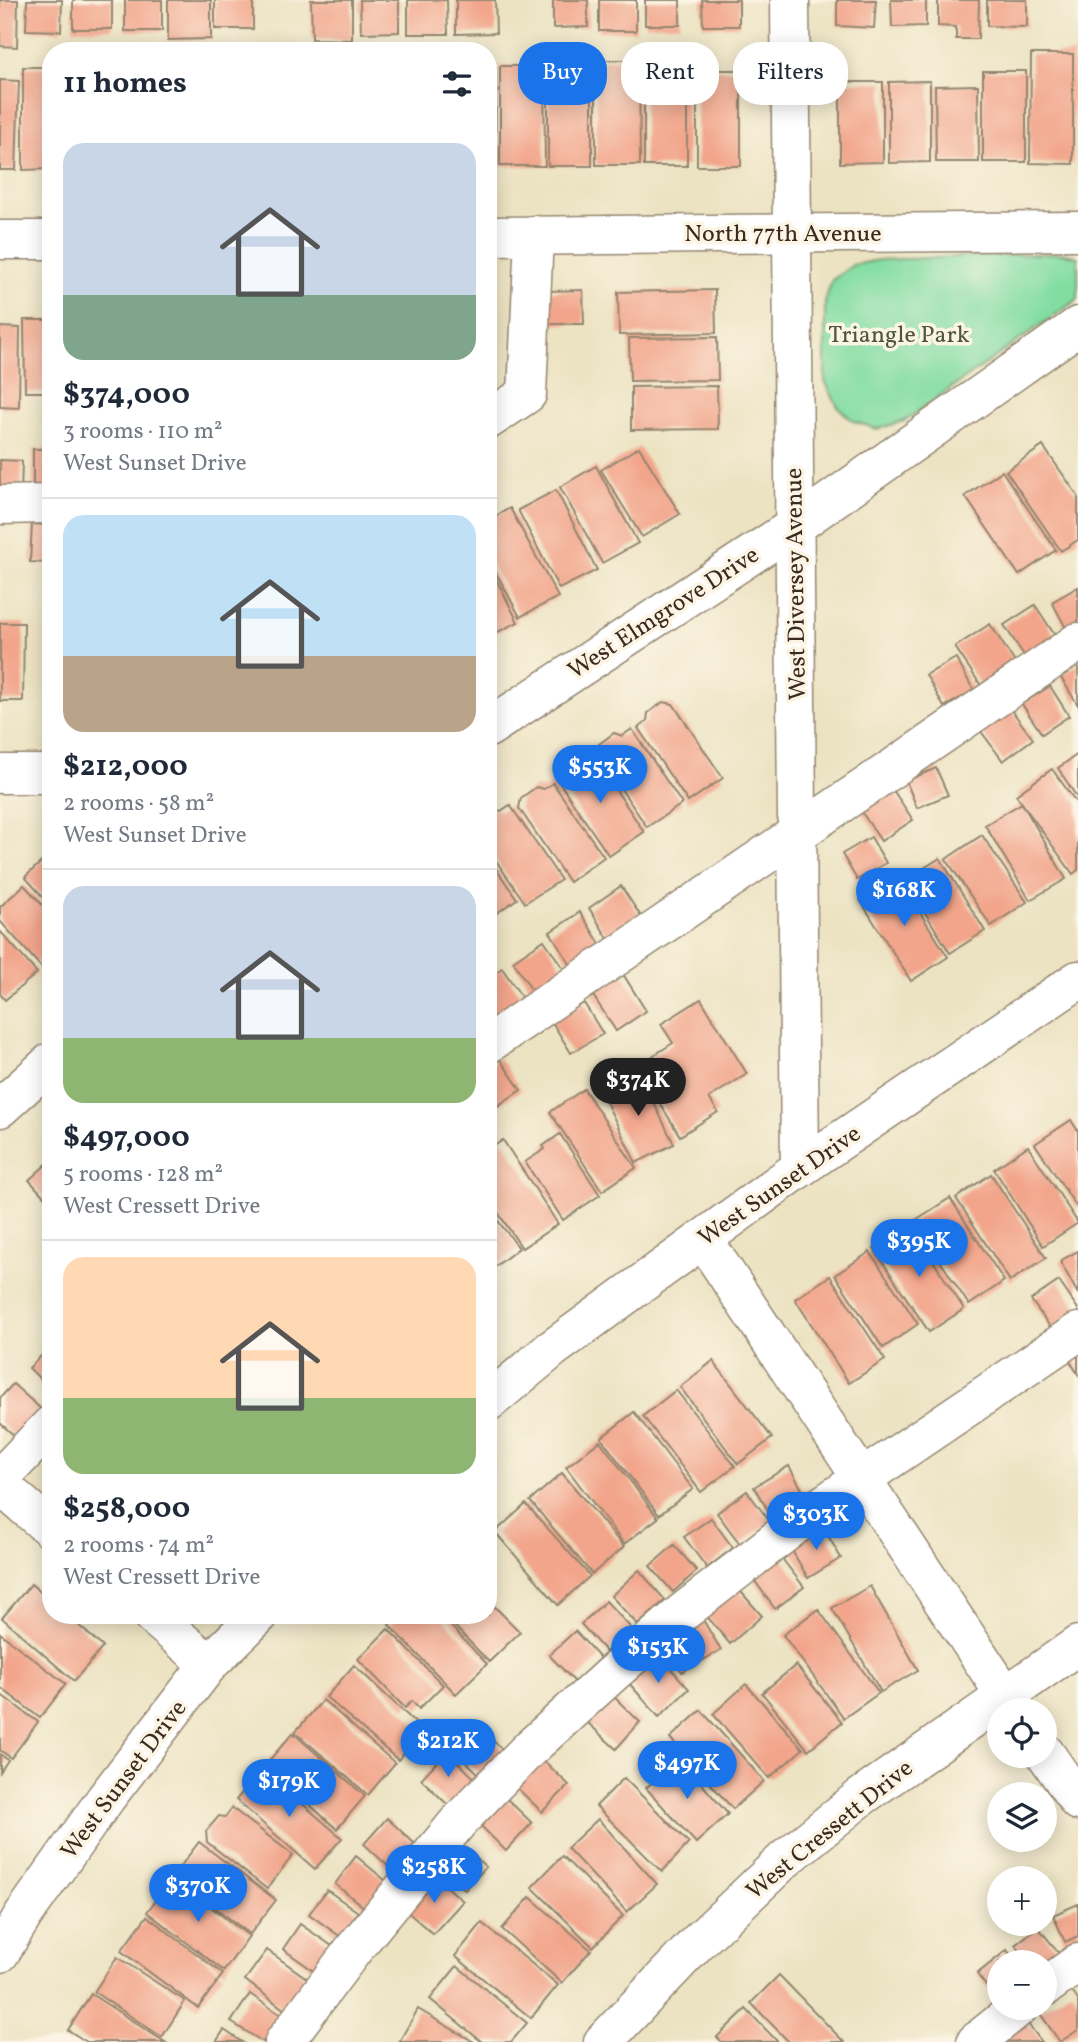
<!DOCTYPE html>
<meta charset="utf-8">
<style>
:root{--surface:#fff;--page:#f6f6f7;--text:#1f2937;--muted:#747a83;--line:#e0e1e3;--accent:#1a73e8}
body{margin:0;font-family:Vollkorn,serif;background:var(--page);color:var(--text);height:100vh;display:flex;flex-direction:column;font-size:26px;white-space:nowrap}
*{box-sizing:border-box;margin:0}
p{font-size:23px;color:var(--muted)}
.icon{flex:none;width:38px;height:38px;fill:none;stroke:currentColor;stroke-width:2;stroke-linecap:round;stroke-linejoin:round}
.map{position:relative;flex:1;overflow:hidden}
.side{position:absolute;left:42px;top:42px;width:455px;height:1582px;display:flex;flex-direction:column;background:var(--surface);border-radius:28px;box-shadow:0 4px 18px #0003}
.side>*{flex:none}
.banner{position:absolute;left:518px;top:42px;width:455px;height:63px;display:flex;gap:14px}
.fabs{position:absolute;left:987px;top:1698px;display:grid;gap:14px}
.fabs a{display:grid;place-items:center;width:70px;height:70px;border-radius:50%;background:var(--surface);box-shadow:0 4px 18px #0003;font-size:35px}
.price{position:absolute;translate:-50% -60px;padding:0 16px;border-radius:24px;background:var(--accent);color:#fff;font-size:23px;line-height:46px;filter:drop-shadow(0 2px 4px #0008)}
.price::after{content:'';position:absolute;left:50%;top:42px;width:21px;height:16px;margin-left:-10px;background:inherit;clip-path:polygon(0 0,100% 0,50% 100%)}
.price.active{background:#222;color:#fff}
ul{padding:0;list-style:none}
li{display:grid;align-content:center;gap:14px;height:371px;padding:0 21px}
li+li{border-top:2px solid var(--line)}
li span{display:grid;place-items:center;height:217px;border-radius:21px;color:#555}
li>.icon{margin-inline-start:auto}
span .icon{width:126px;height:126px;fill:#fffc;stroke-width:1}
li b{font-size:30px}
h2{display:flex;justify-content:space-between;align-items:center;height:84px;padding:0 21px;font-size:30px}
.pill{padding:0 24px;border-radius:28px;background:var(--surface);box-shadow:0 4px 18px #0003;font-size:24px;line-height:63px}
.pill.active{background:var(--accent);color:#fff}
.map>svg:first-child{display:block}
.green{fill:#82dda3;stroke:#5e8460;stroke-width:2}
.building{fill:#f2a58b}
.lines{fill:none;stroke-linecap:round;stroke-linejoin:round}
.minor-casing{stroke:#948670;stroke-width:41}
.minor{stroke:#fff;stroke-width:38}
.labels{text-anchor:middle;stroke-width:7;stroke-linejoin:round;paint-order:stroke}
.street-label{font-size:24px;fill:#3b2a1e;stroke:#fcf5e5}
.park-label{font-size:24px;fill:#4d573f;stroke:#fcf5e5}
</style>
<div class="map">
<svg width="1078" height="2042" viewBox="0 0 1078 2042">
<rect width="100%" height="100%" fill="#fcf5e5"/>
<filter id="ink" filterUnits="userSpaceOnUse"><feTurbulence type="fractalNoise" baseFrequency=".0143" numOctaves="2"/><feDisplacementMap in="SourceGraphic" scale="14" xChannelSelector="R" yChannelSelector="G"/><feConvolveMatrix kernelMatrix="1 2 1 2 8 2 1 2 1" color-interpolation-filters="sRGB"/></filter>
<filter id="wash" filterUnits="userSpaceOnUse"><feTurbulence type="fractalNoise" baseFrequency=".00686" numOctaves="4" result="noise"/><feDisplacementMap in="SourceGraphic" scale="28" xChannelSelector="R" yChannelSelector="G"/><feGaussianBlur stdDeviation="1.57" result="paint"/><feColorMatrix in="noise" values="0 0 0 0 0 0 0 0 0 0 0 0 0 0 0 0 0 1.4 0 .05"/><feComposite in="paint" operator="in"/></filter>
<g filter="url(#wash)">
<rect width="100%" height="100%" fill="#ece3c3"/>
<polygon class="green" points="1062,253 1078,257 1078,299 904,421 877,429 853,421 838,407 825,381 825,302 832,280 853,265 879,260"/>
<g id="blocks">
<g class="building">
<polygon points="0,0 18,0 17,47 0,46"/>
<polygon points="27,0 62,0 61,31 26,30"/>
<rect x="73" y="0" width="39" height="29"/>
<rect x="125" y="0" width="37" height="31"/>
<polygon points="168,0 211,0 211,39 168,40"/>
<rect x="215" y="0" width="38" height="29"/>
<polygon points="311,0 352,0 352,40 312,39"/>
<polygon points="360,0 399,0 399,32 361,33"/>
<polygon points="408,0 447,0 448,34 408,34"/>
<polygon points="456,0 495,0 496,33 456,34"/>
<polygon points="553,0 588,0 588,27 553,28"/>
<rect x="599" y="0" width="37" height="31"/>
<rect x="645" y="0" width="35" height="25"/>
<polygon points="702,0 739,0 739,26 703,26"/>
<polygon points="837,0 876,0 874,28 837,26"/>
<polygon points="891,0 926,0 926,26 892,27"/>
<polygon points="938,0 979,0 978,39 956,39 956,27 938,26"/>
<polygon points="987,0 1027,0 1027,27 987,26"/>
<polygon points="1031,54 1073,54 1073,164 1030,163"/>
<polygon points="596,60 639,60 640,165 596,165"/>
<polygon points="500,66 544,66 545,166 500,166"/>
<polygon points="23,67 51,67 51,169 23,170"/>
<polygon points="488,69 496,69 495,167 488,167"/>
<rect x="697" y="70" width="44" height="96"/>
<rect x="983" y="71" width="43" height="91"/>
<polygon points="0,80 19,81 16,170 0,170"/>
<rect x="644" y="80" width="43" height="86"/>
<polygon points="930,81 930,162 889,163 889,82"/>
<polygon points="840,82 883,82 883,162 840,163"/>
<polygon points="978,85 979,162 936,162 935,86"/>
<rect x="548" y="92" width="44" height="74"/>
<polygon points="583,290 584,324 549,324 549,291"/>
<polygon points="715,290 716,333 619,335 618,292"/>
<polygon points="24,320 51,320 51,392 25,392"/>
<polygon points="0,327 20,328 19,408 0,407"/>
<polygon points="717,337 718,380 630,381 629,338"/>
<polygon points="717,386 718,429 631,430 631,387"/>
<polygon points="1043,446 1078,496 1078,540 1061,551 1006,471"/>
<polygon points="639,447 680,514 642,537 601,470"/>
<rect x="33" y="449" width="18" height="41"/>
<polygon points="0,460 22,461 21,495 0,494"/>
<polygon points="596,466 638,543 602,563 560,487"/>
<polygon points="1002,471 1056,550 1019,575 965,496"/>
<polygon points="556,490 597,570 559,589 518,510"/>
<polygon points="510,508 558,597 520,617 488,558 488,520"/>
<polygon points="32,524 51,525 51,563 30,562"/>
<polygon points="488,563 518,622 488,637"/>
<polygon points="1078,587 1078,624 1067,630 1052,602"/>
<polygon points="1035,605 1056,637 1025,657 1004,625"/>
<polygon points="0,623 24,623 23,701 0,701"/>
<polygon points="990,624 1016,664 982,687 955,647"/>
<polygon points="956,658 974,691 944,707 926,675"/>
<polygon points="1078,665 1078,705 1060,676"/>
<polygon points="1050,686 1069,716 1042,734 1022,704"/>
<polygon points="663,702 673,704 723,778 688,802 638,728 647,721 648,713"/>
<polygon points="1010,708 1033,739 1003,761 980,730"/>
<polygon points="632,729 682,804 647,827 597,754 599,744 614,733 622,736"/>
<polygon points="1078,754 1078,799 1058,768"/>
<polygon points="594,757 644,832 609,856 559,782 561,772 577,761 585,763"/>
<polygon points="936,768 948,795 917,808 906,781"/>
<polygon points="1052,769 1078,805 1078,870 1073,874 1016,795"/>
<polygon points="553,783 604,857 569,882 519,808 521,798 536,787 544,789"/>
<polygon points="893,790 913,820 881,841 861,811"/>
<polygon points="1022,803 1066,879 1030,900 985,825"/>
<polygon points="510,805 561,880 525,903 488,849 488,812 493,809 501,811"/>
<polygon points="982,835 1027,902 991,926 946,859"/>
<polygon points="871,837 886,863 857,880 842,854"/>
<polygon points="51,853 51,906 25,877"/>
<polygon points="488,857 517,899 488,919"/>
<polygon points="940,858 985,931 950,953 905,880"/>
<polygon points="897,876 948,957 911,981 860,900"/>
<polygon points="24,885 51,914 51,962 43,969 0,921 0,907"/>
<polygon points="621,886 642,918 609,940 589,908"/>
<polygon points="580,912 602,947 572,967 550,932"/>
<polygon points="0,931 37,973 5,1000 0,994"/>
<polygon points="544,940 565,971 533,992 513,961"/>
<polygon points="502,968 523,999 493,1019 488,1012 488,978"/>
<polygon points="623,974 646,1011 616,1031 592,994"/>
<polygon points="701,999 747,1074 709,1098 718,1112 680,1136 637,1066 673,1043 661,1024"/>
<polygon points="584,1003 603,1034 571,1053 552,1022"/>
<polygon points="499,1058 521,1090 493,1109 488,1102 488,1066"/>
<polygon points="639,1073 674,1144 636,1163 601,1092"/>
<polygon points="584,1089 636,1168 602,1191 550,1112"/>
<polygon points="1071,1120 1078,1131 1078,1209 1035,1144"/>
<polygon points="560,1134 600,1195 563,1220 525,1162 545,1149 543,1146"/>
<polygon points="503,1140 558,1224 522,1248 488,1198 488,1150"/>
<polygon points="1028,1146 1078,1223 1043,1246 994,1169"/>
<polygon points="51,1160 51,1204 29,1180"/>
<polygon points="991,1174 1046,1258 1010,1281 956,1198"/>
<polygon points="950,1198 1004,1281 969,1305 914,1221"/>
<polygon points="488,1208 519,1248 488,1272"/>
<polygon points="910,1225 964,1309 929,1332 874,1249"/>
<polygon points="1078,1251 1078,1294 1060,1261"/>
<polygon points="870,1252 918,1324 883,1348 835,1275"/>
<polygon points="830,1276 885,1360 849,1383 795,1299"/>
<polygon points="1059,1281 1078,1309 1078,1314 1053,1331 1031,1300"/>
<polygon points="51,1346 51,1390 29,1368"/>
<polygon points="1078,1352 1078,1374 1068,1358"/>
<polygon points="713,1361 772,1438 738,1464 680,1387"/>
<polygon points="13,1384 41,1409 16,1437 0,1423 0,1398"/>
<polygon points="676,1390 735,1466 701,1492 643,1416"/>
<polygon points="634,1412 693,1489 659,1515 601,1438"/>
<polygon points="600,1441 658,1518 624,1544 566,1467"/>
<polygon points="51,1448 51,1470 40,1461"/>
<polygon points="789,1466 809,1502 775,1522 754,1487"/>
<polygon points="562,1473 624,1547 592,1574 530,1501"/>
<polygon points="747,1491 770,1522 740,1544 717,1513"/>
<polygon points="526,1504 590,1576 558,1605 495,1532"/>
<polygon points="711,1518 733,1548 707,1568 684,1537"/>
<polygon points="823,1527 841,1558 808,1578 790,1547"/>
<polygon points="674,1545 697,1571 673,1592 650,1566"/>
<polygon points="780,1556 804,1587 775,1609 752,1577"/>
<polygon points="639,1570 665,1600 638,1625 611,1596"/>
<polygon points="31,1584 51,1601 51,1615 67,1615 103,1647 74,1681 2,1618"/>
<polygon points="736,1586 762,1616 730,1644 705,1614"/>
<polygon points="870,1586 918,1670 881,1692 832,1608"/>
<polygon points="488,1600 520,1632 489,1662 444,1615 488,1615"/>
<polygon points="606,1601 632,1629 606,1652 581,1624"/>
<polygon points="818,1609 879,1693 844,1718 783,1635"/>
<polygon points="399,1615 440,1615 487,1664 456,1694 389,1625"/>
<polygon points="703,1620 721,1650 682,1672 664,1642"/>
<polygon points="388,1629 443,1685 419,1709 412,1701 405,1708 358,1659"/>
<polygon points="575,1631 600,1658 575,1682 549,1655"/>
<polygon points="0,1633 66,1684 40,1718 0,1687"/>
<polygon points="657,1653 689,1689 659,1717 627,1681"/>
<polygon points="354,1665 424,1731 398,1760 326,1697"/>
<polygon points="796,1665 842,1722 808,1750 762,1693"/>
<polygon points="746,1684 803,1749 769,1778 713,1714"/>
<polygon points="0,1694 38,1722 11,1758 0,1750"/>
<polygon points="612,1695 640,1722 616,1749 587,1722"/>
<polygon points="323,1700 395,1763 368,1795 295,1732"/>
<polygon points="701,1710 764,1781 733,1809 670,1738"/>
<polygon points="478,1726 504,1751 481,1776 455,1751"/>
<polygon points="293,1733 365,1796 337,1829 265,1765"/>
<polygon points="447,1751 475,1779 449,1806 421,1779"/>
<polygon points="0,1754 8,1760 0,1772"/>
<polygon points="679,1758 728,1814 696,1843 646,1788"/>
<polygon points="542,1759 569,1785 542,1812 515,1786"/>
<polygon points="262,1769 342,1838 315,1869 236,1800"/>
<polygon points="624,1778 689,1843 662,1872 596,1806"/>
<polygon points="505,1797 532,1823 506,1851 479,1824"/>
<polygon points="232,1808 293,1855 267,1889 207,1842 206,1831 219,1816 225,1817"/>
<polygon points="387,1818 415,1844 391,1869 364,1844"/>
<polygon points="598,1819 657,1884 627,1912 567,1848"/>
<polygon points="199,1842 276,1900 250,1934 173,1876"/>
<polygon points="462,1845 486,1867 465,1890 441,1868"/>
<polygon points="356,1856 386,1881 365,1908 335,1884"/>
<polygon points="562,1856 623,1916 593,1947 532,1887"/>
<polygon points="434,1875 463,1901 433,1934 404,1909"/>
<polygon points="172,1878 249,1936 224,1971 147,1912"/>
<polygon points="327,1890 358,1912 341,1937 309,1914"/>
<polygon points="530,1897 591,1950 562,1983 502,1929"/>
<polygon points="1078,1904 1078,1936 1065,1942 1053,1915"/>
<polygon points="147,1916 223,1974 198,2008 121,1951"/>
<polygon points="482,1923 558,1985 531,2018 455,1956"/>
<polygon points="300,1924 332,1946 314,1971 283,1949"/>
<polygon points="1038,1927 1059,1953 1045,1964 1045,1962 1028,1962 1015,1945"/>
<polygon points="267,1950 308,1979 285,2010 245,1980"/>
<polygon points="1007,1950 1016,1962 999,1962 999,2003 977,1974"/>
<polygon points="117,1957 185,2001 162,2037 94,1992"/>
<polygon points="457,1966 527,2023 511,2042 482,2042 430,1999"/>
<polygon points="779,1975 844,2042 789,2042 751,2003"/>
<polygon points="1071,1990 1078,2000 1078,2030 1060,2042 1039,2012"/>
<polygon points="91,1994 165,2042 87,2042 68,2030"/>
<polygon points="250,1994 281,2015 263,2042 231,2022"/>
<polygon points="418,2009 474,2042 399,2042"/>
<polygon points="746,2009 778,2042 722,2042 717,2037"/>
<polygon points="1025,2020 1042,2042 999,2042"/>
<polygon points="224,2030 242,2042 216,2042"/>
</g>
</g>
</g>
<g filter="url(#ink)">
<use href="#blocks" fill-opacity="0" stroke="#948670" stroke-width="2"/>
<g class="lines">
<g class="minor-casing">
<g id="minor">
<polyline points="790,0 800,1168"/>
<polyline points="488,236 1078,231"/>
<polyline points="0,240 51,240"/>
<polyline points="488,420 527,394 534,235"/>
<polyline points="0,505 51,504"/>
<polyline points="488,728 795,526 1078,326"/>
<polyline points="0,774 51,774"/>
<polyline points="488,1044 1078,642"/>
<polyline points="0,1108 51,1062"/>
<polyline points="703,1239 1015,1710"/>
<polyline points="488,1402 552,1349 800,1168 1078,980"/>
<polyline points="0,1478 51,1425"/>
<polyline points="0,1485 51,1529"/>
<polyline points="152,1615 209,1664"/>
<polyline points="1045,1753 1078,1801"/>
<polyline points="0,1953 24,1914 106,1798 209,1664 259,1615"/>
<polyline points="1045,1987 1078,1963"/>
<polyline points="284,2042 353,1950 459,1821 528,1750 613,1673 683,1612 811,1513 1078,1332"/>
<polyline points="603,2042 697,1943 784,1860 861,1797 1078,1645"/>
<polyline points="976,2042 1019,2007"/>
</g>
</g>
<use href="#minor" class="minor"/>
</g>
</g>
<g class="labels">
<g class="street-label">
<text x="783" y="241">North 77th Avenue</text>
<text transform="translate(795 584) rotate(-91)" y="8">West Diversey Avenue</text>
<text transform="translate(663 612) rotate(-33)" y="8">West Elmgrove Drive</text>
<text transform="translate(779 1185) rotate(-35)" y="8">West Sunset Drive</text>
<text transform="translate(123 1779) rotate(-53)" y="8">West Sunset Drive</text>
<text transform="translate(829 1829) rotate(-39)" y="8">West Cressett Drive</text>
</g>
<g class="park-label">
<text x="899" y="342">Triangle Park</text>
</g>
</g>
</svg>
<div class="fabs">
<a><svg class="icon" aria-label="locate" viewBox="0 0 24 24"><circle cx="12" cy="12" r="6"/><path d="M12 2v4M12 18v4M2 12h4M18 12h4"/></svg></a>
<a><svg class="icon" aria-label="layers" viewBox="0 0 24 24"><path d="M12 4l9 5-9 5-9-5zM3 14l9 5 9-5"/></svg></a>
<a>+</a>
<a>−</a>
</div>
<b class="price" style="left:600px;top:805px">$553K</b>
<b class="price" style="left:904px;top:928px">$168K</b>
<b class="price active" style="left:638px;top:1118px">$374K</b>
<b class="price" style="left:919px;top:1279px">$395K</b>
<b class="price" style="left:816px;top:1552px">$303K</b>
<b class="price" style="left:658px;top:1685px">$153K</b>
<b class="price" style="left:448px;top:1779px">$212K</b>
<b class="price" style="left:687px;top:1801px">$497K</b>
<b class="price" style="left:289px;top:1819px">$179K</b>
<b class="price" style="left:434px;top:1905px">$258K</b>
<b class="price" style="left:198px;top:1924px">$370K</b>
<div class="banner">
<a class="pill active">Buy</a>
<a class="pill">Rent</a>
<a class="pill">Filters</a>
</div>
<section class="side">
<h2>11 homes<svg class="icon" aria-label="filters" viewBox="0 0 24 24"><path d="M4 7h16M4 17h16"/><circle cx="9" cy="7" r="2"/><circle cx="15" cy="17" r="2"/></svg></h2>
<ul>
<li><span style="background:linear-gradient(#c9d6e8 70%,#7fa58c 0)"><svg class="icon" aria-label="home" viewBox="0 0 24 24"><path d="M3 11l9-7 9 7M6 9v11h12V9"/></svg></span><div><b>$374,000</b><p>3 rooms · 110 m²</p><p>West Sunset Drive</p></div></li>
<li><span style="background:linear-gradient(#bfe0f5 65%,#b9a48a 0)"><svg class="icon" aria-label="home" viewBox="0 0 24 24"><path d="M3 11l9-7 9 7M6 9v11h12V9"/></svg></span><div><b>$212,000</b><p>2 rooms · 58 m²</p><p>West Sunset Drive</p></div></li>
<li><span style="background:linear-gradient(#c9d6e8 70%,#8fb573 0)"><svg class="icon" aria-label="home" viewBox="0 0 24 24"><path d="M3 11l9-7 9 7M6 9v11h12V9"/></svg></span><div><b>$497,000</b><p>5 rooms · 128 m²</p><p>West Cressett Drive</p></div></li>
<li><span style="background:linear-gradient(#ffd9b3 65%,#8fb573 0)"><svg class="icon" aria-label="home" viewBox="0 0 24 24"><path d="M3 11l9-7 9 7M6 9v11h12V9"/></svg></span><div><b>$258,000</b><p>2 rooms · 74 m²</p><p>West Cressett Drive</p></div></li>
</ul>
</section>
</div>
